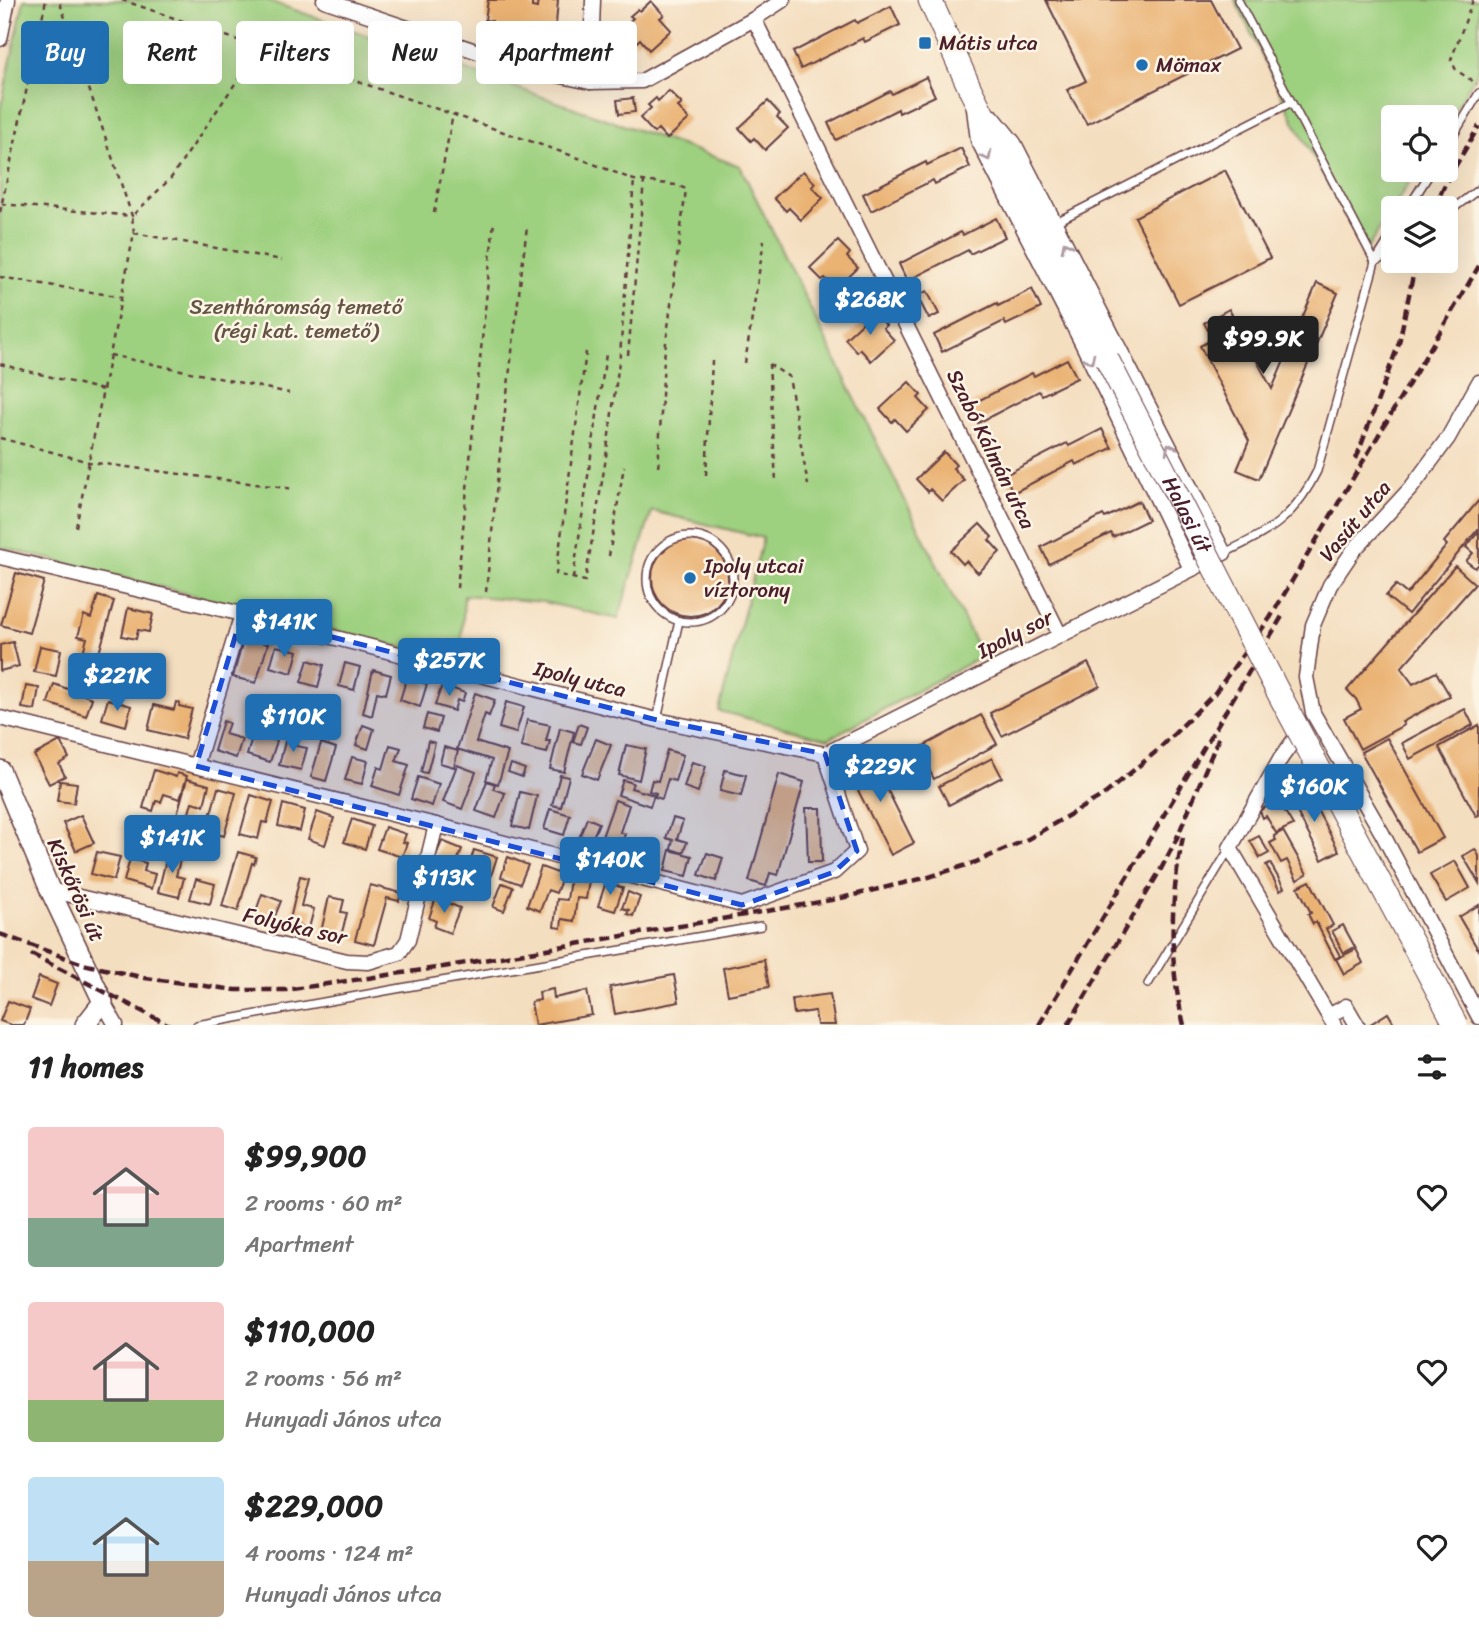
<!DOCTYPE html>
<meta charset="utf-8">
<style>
:root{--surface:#fff;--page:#f2f2f2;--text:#222;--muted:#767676;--accent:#1f6fb2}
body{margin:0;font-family:Sriracha,sans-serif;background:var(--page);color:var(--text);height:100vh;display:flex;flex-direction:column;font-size:26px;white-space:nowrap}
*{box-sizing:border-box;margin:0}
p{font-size:23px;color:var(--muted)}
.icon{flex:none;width:38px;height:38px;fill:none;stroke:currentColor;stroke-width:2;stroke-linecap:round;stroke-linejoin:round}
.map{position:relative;height:1025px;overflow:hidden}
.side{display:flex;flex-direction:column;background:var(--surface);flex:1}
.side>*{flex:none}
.top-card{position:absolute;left:21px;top:21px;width:700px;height:63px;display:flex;gap:14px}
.tools{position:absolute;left:1381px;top:105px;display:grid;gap:14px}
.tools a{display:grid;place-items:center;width:77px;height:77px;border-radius:7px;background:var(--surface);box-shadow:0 7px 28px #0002;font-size:35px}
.price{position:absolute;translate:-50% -60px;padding:0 16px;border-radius:7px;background:var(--accent);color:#fff;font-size:23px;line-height:46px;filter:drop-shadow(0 2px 4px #0008)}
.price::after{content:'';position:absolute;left:50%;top:42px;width:21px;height:16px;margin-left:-10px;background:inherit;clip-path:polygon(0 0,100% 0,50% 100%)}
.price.current{background:#222;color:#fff}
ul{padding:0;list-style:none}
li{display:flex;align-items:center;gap:21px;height:175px;padding:0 28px}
li span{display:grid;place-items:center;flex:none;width:196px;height:140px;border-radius:7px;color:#555}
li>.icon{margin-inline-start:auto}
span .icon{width:84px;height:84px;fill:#fffc;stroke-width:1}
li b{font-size:30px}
h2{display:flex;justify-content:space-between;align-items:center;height:84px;padding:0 28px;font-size:30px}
.pill{padding:0 24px;border-radius:7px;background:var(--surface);box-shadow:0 7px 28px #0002;font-size:24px;line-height:63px}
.pill.current{background:var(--accent);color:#fff}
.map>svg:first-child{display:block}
.green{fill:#9dd07f;stroke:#747855;stroke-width:2}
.building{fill:#eab273}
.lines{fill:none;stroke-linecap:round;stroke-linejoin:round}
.lane-casing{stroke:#643c41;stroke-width:10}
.street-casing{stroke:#643c41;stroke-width:17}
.secondary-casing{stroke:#643c41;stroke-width:22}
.primary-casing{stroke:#643c41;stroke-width:25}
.path{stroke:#643c41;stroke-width:2.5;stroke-dasharray:5 5;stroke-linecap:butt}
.lane{stroke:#fff;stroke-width:7}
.street{stroke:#fff;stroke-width:14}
.secondary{stroke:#fff;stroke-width:19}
.primary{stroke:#fff;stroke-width:23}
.rail{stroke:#4a1f2b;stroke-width:4.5;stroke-dasharray:10 5;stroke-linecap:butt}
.primary-bridge-casing{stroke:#643c41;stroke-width:25;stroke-linecap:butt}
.primary-bridge{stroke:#fff;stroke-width:23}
.oneway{stroke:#ae9aa0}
.marked{fill:#1d4ed8;fill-opacity:0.2;stroke:#1d4ed8;stroke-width:5;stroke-dasharray:14 9;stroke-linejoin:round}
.poi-dot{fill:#1f6fb2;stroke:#fcf5e5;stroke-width:2.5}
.labels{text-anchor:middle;stroke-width:5;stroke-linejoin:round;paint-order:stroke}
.poi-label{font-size:21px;fill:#4a1f2b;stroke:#fcf5e5;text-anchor:start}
.park-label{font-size:21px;fill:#635444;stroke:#fcf5e5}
.street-label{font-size:21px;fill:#4a1f2b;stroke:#fcf5e5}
</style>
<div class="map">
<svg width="1479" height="1025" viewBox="0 0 1479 1025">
<rect width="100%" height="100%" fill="#fcf5e5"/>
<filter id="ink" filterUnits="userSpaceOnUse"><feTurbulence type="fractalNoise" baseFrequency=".0143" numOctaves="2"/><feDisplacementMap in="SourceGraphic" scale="14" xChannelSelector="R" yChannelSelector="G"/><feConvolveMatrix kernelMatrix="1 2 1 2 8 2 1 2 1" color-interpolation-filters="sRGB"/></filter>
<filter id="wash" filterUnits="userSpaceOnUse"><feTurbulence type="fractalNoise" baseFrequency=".00686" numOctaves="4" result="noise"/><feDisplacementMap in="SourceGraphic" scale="28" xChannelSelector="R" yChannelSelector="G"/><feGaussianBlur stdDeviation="1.57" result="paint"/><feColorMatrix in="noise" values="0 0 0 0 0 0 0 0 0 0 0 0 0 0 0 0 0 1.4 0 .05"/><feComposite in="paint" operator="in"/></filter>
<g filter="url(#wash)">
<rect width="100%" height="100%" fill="#f4dec0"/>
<g class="green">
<polygon points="24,0 266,0 740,166 982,656 828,739 719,711 763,538 652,511 618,619 543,602 464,595 461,662 0,547 0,111"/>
<polygon points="1235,0 1479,0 1479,70 1446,124 1446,117 1393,117 1393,170 1417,170 1365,252 1295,123"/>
</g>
<g id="blocks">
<g class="building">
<polygon points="488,0 532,0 532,7 537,8 538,0 558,0 554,48 490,40 492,21 485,20"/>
<polygon points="1046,0 1211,0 1237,49 1087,124 1067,90 1086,81"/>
<polygon points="651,1 664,15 660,18 671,30 649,50 640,39 636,43 622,28 633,18 630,16 638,9 640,11"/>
<polygon points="891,6 900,25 865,42 863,38 801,69 793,52 855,20 857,23"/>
<polygon points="926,77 935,96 899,113 898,109 836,140 828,123 890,91 892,94"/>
<polygon points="669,91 682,104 678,107 689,119 667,139 658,129 654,133 640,118 651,108 648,105 656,98 658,101"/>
<polygon points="633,98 635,112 619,114 617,100"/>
<polygon points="768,101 780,114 777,117 788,128 765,150 754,138 751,141 739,128"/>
<polygon points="961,148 970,167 935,184 933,180 871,211 863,194 926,162 927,165"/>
<polygon points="1225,170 1270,258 1179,304 1135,217"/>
<polygon points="803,171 815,183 812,187 823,198 801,220 789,208 786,211 774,198"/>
<polygon points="996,218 1005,237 970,254 968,250 907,281 899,264 961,232 963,235"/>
<polygon points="838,241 850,253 847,257 858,268 836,289 825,278 822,280 810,268"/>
<polygon points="1317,283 1338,293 1259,479 1237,470 1249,441 1200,346 1213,339 1204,323 1229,309 1272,389"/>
<polygon points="1032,289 1041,308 1006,325 1004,321 942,352 934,335 997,303 998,306"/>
<polygon points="927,291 939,314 929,319 917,296"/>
<polygon points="874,312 886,325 883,328 894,340 871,361 860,349 857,352 845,339"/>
<polygon points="1067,359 1077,378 1042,395 1039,391 978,423 970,405 1032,373 1034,376"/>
<polygon points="909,382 921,395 918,398 929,410 906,431 895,419 892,422 880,409"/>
<polygon points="1102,429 1112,448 1076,465 1074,461 1013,493 1005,475 1067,443 1069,446"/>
<polygon points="944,452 956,465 953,468 964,480 942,501 930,489 928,492 916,479"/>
<polygon points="1479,500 1479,528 1408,614 1386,596 1396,585 1407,594 1447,545 1444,542"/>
<polygon points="1139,501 1148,520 1113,537 1111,533 1049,564 1041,547 1103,515 1105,518"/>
<polygon points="980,524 992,537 989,540 1000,552 978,573 966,561 963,564 951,551"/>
<polygon points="1479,531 1479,564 1475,568 1466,561 1473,553 1466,547"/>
<circle cx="690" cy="578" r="38"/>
<polygon points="1455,566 1475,584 1401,668 1413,684 1436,672 1450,696 1402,722 1404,725 1360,749 1344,718 1361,709 1356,699 1347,690"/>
<polygon points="16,573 44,581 29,633 1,625"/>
<polygon points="98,596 114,601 97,660 82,656 87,638 78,636 84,615 91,618"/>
<polygon points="128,608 153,614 149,632 138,630 136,639 122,636"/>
<polygon points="244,637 268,644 256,683 233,677"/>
<polygon points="13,642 19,666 0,671 0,645"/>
<polygon points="40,646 61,650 56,676 34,672"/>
<polygon points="276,646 298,651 292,673 270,667"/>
<polygon points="308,660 324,665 318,687 301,682"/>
<polygon points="345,663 360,667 354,690 339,686"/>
<polygon points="1088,663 1100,686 1002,736 990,713"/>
<polygon points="373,670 391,675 386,694 377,692 372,716 363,713"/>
<polygon points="407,677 427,684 420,707 400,700"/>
<polygon points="54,684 92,698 86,716 48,703"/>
<polygon points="442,685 465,693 462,702 457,700 454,711 435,705"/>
<polygon points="26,686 39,688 35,710 22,708"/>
<polygon points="475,693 495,700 489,716 485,714 476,742 508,752 498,784 486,780 492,760 457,749"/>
<polygon points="108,699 131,706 126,726 102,719"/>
<polygon points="176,702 180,703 179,706 192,709 184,739 148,730 154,705 174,710"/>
<polygon points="506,702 524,707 516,733 499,728"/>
<polygon points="262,703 270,705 261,736 277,741 270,762 247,755"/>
<polygon points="1465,709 1473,725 1410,759 1402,743"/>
<polygon points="427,714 441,718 437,732 423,728"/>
<polygon points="981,715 997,744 934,779 918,749"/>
<polygon points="527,720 550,725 546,741 550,741 547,753 521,747"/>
<polygon points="223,721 229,723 225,734 242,739 236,758 214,751"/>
<polygon points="579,724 587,727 581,744 573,742"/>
<polygon points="363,725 374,729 368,749 356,745"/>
<polygon points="1479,725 1479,815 1476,816 1439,747"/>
<polygon points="560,728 574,732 564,772 550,769"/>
<polygon points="287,734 298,736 296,746 307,748 301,770 279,765"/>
<polygon points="1387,738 1443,838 1417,852 1361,752"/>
<polygon points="596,739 611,745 597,780 582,774"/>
<polygon points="60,741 69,758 59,764 65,776 49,784 34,755"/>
<polygon points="428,741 435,743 427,773 421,772"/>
<polygon points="321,743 336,748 326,781 311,777"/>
<polygon points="390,745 401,748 396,761 409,765 399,795 372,786 378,767 383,769"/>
<polygon points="626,745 646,749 639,780 619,775"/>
<polygon points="444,747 458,751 454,767 440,763"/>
<polygon points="667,750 683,755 675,781 668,779 662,799 655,797 656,793 649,791 652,780 658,781"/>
<polygon points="869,753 914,843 891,855 845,765"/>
<polygon points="352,757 368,761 362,784 345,780"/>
<polygon points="992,758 1002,777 949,805 939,786"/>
<polygon points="692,762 706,766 698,792 684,787"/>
<polygon points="511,764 525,769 522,777 508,772"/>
<polygon points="457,765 476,772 462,809 443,802"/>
<polygon points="154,770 176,777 177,773 187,776 180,799 164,794 161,802 156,801 153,811 143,808"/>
<polygon points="725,770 746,775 741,796 720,791"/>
<polygon points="779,774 804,782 778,875 770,873 766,886 749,881"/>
<polygon points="560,775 569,777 561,807 552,805"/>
<polygon points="418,777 439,784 432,806 411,799"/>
<polygon points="187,779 209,785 204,805 192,802 182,839 171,836"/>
<polygon points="623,780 633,783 631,788 654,795 650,806 618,795"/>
<polygon points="60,781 77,783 74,803 57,801"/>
<polygon points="487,781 495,784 493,789 505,793 496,818 476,811"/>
<polygon points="218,788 236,793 224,836 206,831"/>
<polygon points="1296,788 1301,797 1308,793 1339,851 1322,860 1287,793"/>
<polygon points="520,792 537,796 529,830 512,826"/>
<polygon points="251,795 273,802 267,823 262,822 258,839 240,834"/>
<polygon points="1277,798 1293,825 1276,833 1266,816 1263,818 1260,811"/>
<polygon points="615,800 629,805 620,832 625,834 615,861 596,854"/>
<polygon points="283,804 305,810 300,831 278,826"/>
<polygon points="806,808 821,808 822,862 808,862"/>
<polygon points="550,809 570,815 564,835 544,829"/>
<polygon points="317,812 334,818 325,845 308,839"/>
<polygon points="81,815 94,843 76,851 63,823"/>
<polygon points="587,818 599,823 589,846 578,841"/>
<polygon points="673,818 683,821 677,839 687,842 683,853 671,849 673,840 666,838"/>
<polygon points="352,819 372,826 365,849 344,842"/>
<polygon points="385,827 406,834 403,842 407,843 402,857 377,849"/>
<polygon points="1283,831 1307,874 1297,880 1287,860 1281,863 1270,843 1276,840 1274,836"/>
<polygon points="1259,836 1269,853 1260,858 1250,841"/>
<polygon points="442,841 462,849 455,867 446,864 444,870 448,871 443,887 429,882 435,866 432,865"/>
<polygon points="637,841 653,845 647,868 631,864"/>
<polygon points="169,848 182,852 176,876 184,878 179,897 158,892"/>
<polygon points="1475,849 1479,856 1479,883 1463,856"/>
<polygon points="474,850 497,857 491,876 468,869"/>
<polygon points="670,850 692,856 687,876 665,871"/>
<polygon points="97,852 120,857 114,880 91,874"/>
<polygon points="238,852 256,857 254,864 252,863 238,911 222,906"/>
<polygon points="707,853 723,858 716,881 699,875"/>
<polygon points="508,857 528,865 520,884 501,877"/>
<polygon points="130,859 146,863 144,871 155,874 151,889 124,881"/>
<polygon points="1455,861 1470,888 1446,902 1430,875"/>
<polygon points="1270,863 1284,888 1280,891 1266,865"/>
<polygon points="541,867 563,875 556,893 548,890 540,911 527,906"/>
<polygon points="300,876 308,878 301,906 314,909 309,928 289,924"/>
<polygon points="196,879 215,884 210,904 190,899"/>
<polygon points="570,879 589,881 586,899 577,898 574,921 562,919 561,928 554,927 557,899 567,900"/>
<polygon points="1310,881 1333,925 1326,929 1340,956 1335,959 1316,922 1313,924 1308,914 1311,913 1298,887"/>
<polygon points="606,882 623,888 615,911 598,906"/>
<polygon points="502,883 513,887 504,911 493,907"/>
<polygon points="370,885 401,893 399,901 387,898 374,945 355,940"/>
<polygon points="628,892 640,897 633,916 627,914 629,910 622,908"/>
<polygon points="262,894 281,901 273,921 255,914"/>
<polygon points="329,897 344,900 341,912 347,913 341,936 321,932"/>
<polygon points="436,898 460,908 450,933 434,927 436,921 429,918"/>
<polygon points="1479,905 1479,951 1459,917"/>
<polygon points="1343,925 1355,947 1344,953 1332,931"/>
<polygon points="1356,949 1363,963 1344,974 1336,959"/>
<polygon points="764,960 769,987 728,995 723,968"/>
<polygon points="674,975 679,1002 615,1014 610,987"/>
<polygon points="39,977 57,984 49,1006 31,999"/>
<polygon points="553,989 554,998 587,991 592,1015 535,1025 531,1002 540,1000 539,992"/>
<polygon points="830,994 835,1025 817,1025 815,1011 794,1014 792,999"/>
<polygon points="8,1001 30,1009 24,1025 11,1025 0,1021"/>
<polygon points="1388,1013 1395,1025 1369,1025"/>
</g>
</g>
</g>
<g filter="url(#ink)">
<use href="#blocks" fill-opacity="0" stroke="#643c41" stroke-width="2"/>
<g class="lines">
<g class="lane-casing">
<g id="lane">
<polyline points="1238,0 1375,262"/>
<polyline points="1446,148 1479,93"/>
<polyline points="1408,208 1432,170"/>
<polyline points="1446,214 1479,189"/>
<polyline points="1054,223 1290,103"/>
<polyline points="1379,260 1393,250"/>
<circle cx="690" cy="579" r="43"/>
<path d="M1224,553C1270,532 1294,518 1317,471L1375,262L1393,233"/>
<polyline points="657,720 679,621"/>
<polyline points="1148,984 1230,848"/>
<polyline points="197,1025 418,985 761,926"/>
</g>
</g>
<g class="street-casing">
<g id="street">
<polyline points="324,0 529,69 590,82 642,81 754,19 783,0"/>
<polyline points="754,19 1060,635"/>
<polyline points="0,39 8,0"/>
<polyline points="590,82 593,0"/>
<polyline points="974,109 978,140 1082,343 1191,569"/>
<polyline points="1479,382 1448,438 1411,488 1353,551 1330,585 1313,625 1306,677 1313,713 1382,833 1479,1017"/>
<polyline points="0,557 242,614 657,720 825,754"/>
<polyline points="0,718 436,825 742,905 834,872 857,851 825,754"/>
<polyline points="1302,729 1281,758 1230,848 1334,1025"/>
<polyline points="825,754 1224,553 1014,143 993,117"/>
<polyline points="196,766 242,614"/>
<polyline points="50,890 347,961 368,962 399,953 408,940 436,825"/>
<polyline points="103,1002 116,1025"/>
<polyline points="1329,1016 1346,1006 1357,1025"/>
</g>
</g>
<g class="secondary-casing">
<polyline id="secondary" points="0,770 50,890 103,1002 85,1025"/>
</g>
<g class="primary-casing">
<polyline id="primary" points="930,0 971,91 1107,359"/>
</g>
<g class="path">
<polyline points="122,0 576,157 634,180 676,185 686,189 664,358 658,470"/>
<polyline points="1473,0 1451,60 1456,70 1477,84"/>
<polyline points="2,204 132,216 59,0"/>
<polyline points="0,212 46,0"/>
<polyline points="434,213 453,114"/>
<polyline points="134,233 282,260"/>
<polyline points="0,277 122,297"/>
<polyline points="586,352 556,574 585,581 605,464 620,355 634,180"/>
<polyline points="110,355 289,393"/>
<polyline points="628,355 644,181"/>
<polyline points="745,363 764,240"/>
<polyline points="0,364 103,390"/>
<polyline points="769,364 789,377 808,485"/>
<polyline points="769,364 776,482"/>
<polyline points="0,438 89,462 294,489"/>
<polyline points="706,475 712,361"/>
<polyline points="76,527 134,233 132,216 171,178 260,47"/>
<polyline points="609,556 624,466"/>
<polyline points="573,578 606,354"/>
<polyline points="457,588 494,221"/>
<polyline points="486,592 500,453 527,226"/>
</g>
<use href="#lane" class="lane"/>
<use href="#street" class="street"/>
<use href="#secondary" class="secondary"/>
<use href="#primary" class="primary"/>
<g class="rail">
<polyline points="1434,208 1446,182 1479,126"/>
<polyline points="1356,459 1399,343 1416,261"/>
<path d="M1183,837C1170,899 1168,963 1184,1025"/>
<polyline points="0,934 83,964 145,978 236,990 286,990 443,967 837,899 929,877 976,862 1028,839 1105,794 1158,750 1214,694 1270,618 1479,266"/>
<polyline points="31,954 169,1025"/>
<polyline points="1039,1025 1284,613"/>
<polyline points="1068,1025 1161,869 1176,840 1219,737"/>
</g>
<g class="primary-bridge-casing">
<g id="primary-bridge">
<path id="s1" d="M1107,359L1277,690L1456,1025"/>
</g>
</g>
<use href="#primary-bridge" class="primary-bridge"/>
</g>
<defs><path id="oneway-chevron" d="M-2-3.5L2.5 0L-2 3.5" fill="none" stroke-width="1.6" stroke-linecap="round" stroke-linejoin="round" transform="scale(1.75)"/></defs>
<g class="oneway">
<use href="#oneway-chevron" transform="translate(987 156) rotate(63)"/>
<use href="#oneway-chevron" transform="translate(1066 246) rotate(-117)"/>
<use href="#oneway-chevron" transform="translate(1090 359) rotate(64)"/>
<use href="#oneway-chevron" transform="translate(1170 448) rotate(-117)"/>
</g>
</g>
<path class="marked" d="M242,614L657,720L825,754L857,851L834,872L742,905L196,766Z"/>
<g class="poi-dot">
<rect x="918" y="36" width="14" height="14" rx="3.5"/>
<circle cx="1142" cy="65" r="7"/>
<circle cx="690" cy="578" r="7"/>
</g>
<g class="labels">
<g class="poi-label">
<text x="939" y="50">Mátis utca</text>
<text x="1156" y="72">Mömax</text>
<text x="704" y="573">Ipoly utcai<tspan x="704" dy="24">víztorony</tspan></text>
</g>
<g class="park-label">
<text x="296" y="314">Szentháromság temető<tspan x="296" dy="24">(régi kat. temető)</tspan></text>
</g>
<g class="street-label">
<text transform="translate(991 449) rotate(64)" y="7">Szabó Kálmán utca</text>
<text dy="7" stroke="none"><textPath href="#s1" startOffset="175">Halasi út</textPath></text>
<text transform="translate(1355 521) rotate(-50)" y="7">Vasút utca</text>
<text transform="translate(1015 634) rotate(-27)" y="7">Ipoly sor</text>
<text transform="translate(580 679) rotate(14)" y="7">Ipoly utca</text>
<text transform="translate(76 890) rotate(66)" y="7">Kiskőrösi út</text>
<text transform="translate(295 926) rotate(13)" y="7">Folyóka sor</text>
</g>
</g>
</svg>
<div class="tools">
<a><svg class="icon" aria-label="locate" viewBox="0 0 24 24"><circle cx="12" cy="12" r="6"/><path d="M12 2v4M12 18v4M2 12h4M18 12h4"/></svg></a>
<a><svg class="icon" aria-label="layers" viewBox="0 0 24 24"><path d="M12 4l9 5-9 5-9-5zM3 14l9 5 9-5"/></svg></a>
</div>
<b class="price" style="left:870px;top:337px">$268K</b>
<b class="price current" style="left:1263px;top:376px">$99.9K</b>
<b class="price" style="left:284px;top:659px">$141K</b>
<b class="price" style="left:449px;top:698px">$257K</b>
<b class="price" style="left:117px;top:713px">$221K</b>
<b class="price" style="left:293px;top:754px">$110K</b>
<b class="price" style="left:880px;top:804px">$229K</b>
<b class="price" style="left:1314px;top:824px">$160K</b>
<b class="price" style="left:172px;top:875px">$141K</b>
<b class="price" style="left:610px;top:897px">$140K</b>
<b class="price" style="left:444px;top:915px">$113K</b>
<div class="top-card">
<a class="pill current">Buy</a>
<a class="pill">Rent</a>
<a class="pill">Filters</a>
<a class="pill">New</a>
<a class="pill">Apartment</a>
</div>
</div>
<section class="side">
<h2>11 homes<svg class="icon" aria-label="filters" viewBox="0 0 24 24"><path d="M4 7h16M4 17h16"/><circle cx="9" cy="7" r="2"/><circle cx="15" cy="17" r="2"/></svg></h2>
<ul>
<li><span style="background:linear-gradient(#f6c9c9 65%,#7fa58c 0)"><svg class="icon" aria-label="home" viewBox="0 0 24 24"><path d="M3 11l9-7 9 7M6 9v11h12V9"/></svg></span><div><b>$99,900</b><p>2 rooms · 60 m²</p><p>Apartment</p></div><svg class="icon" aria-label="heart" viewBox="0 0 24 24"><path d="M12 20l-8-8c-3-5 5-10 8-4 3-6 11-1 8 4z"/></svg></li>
<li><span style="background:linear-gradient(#f6c9c9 70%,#8fb573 0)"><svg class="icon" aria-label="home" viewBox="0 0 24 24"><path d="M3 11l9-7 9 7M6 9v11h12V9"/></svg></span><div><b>$110,000</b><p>2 rooms · 56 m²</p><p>Hunyadi János utca</p></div><svg class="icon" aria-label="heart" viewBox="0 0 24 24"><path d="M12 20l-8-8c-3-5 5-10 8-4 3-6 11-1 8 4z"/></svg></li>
<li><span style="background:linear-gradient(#bfe0f5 60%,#b9a48a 0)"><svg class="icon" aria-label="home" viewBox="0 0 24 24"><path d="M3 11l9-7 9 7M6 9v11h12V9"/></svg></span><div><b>$229,000</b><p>4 rooms · 124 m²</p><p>Hunyadi János utca</p></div><svg class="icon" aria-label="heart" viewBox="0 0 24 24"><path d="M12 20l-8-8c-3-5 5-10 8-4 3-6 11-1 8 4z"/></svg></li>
</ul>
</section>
